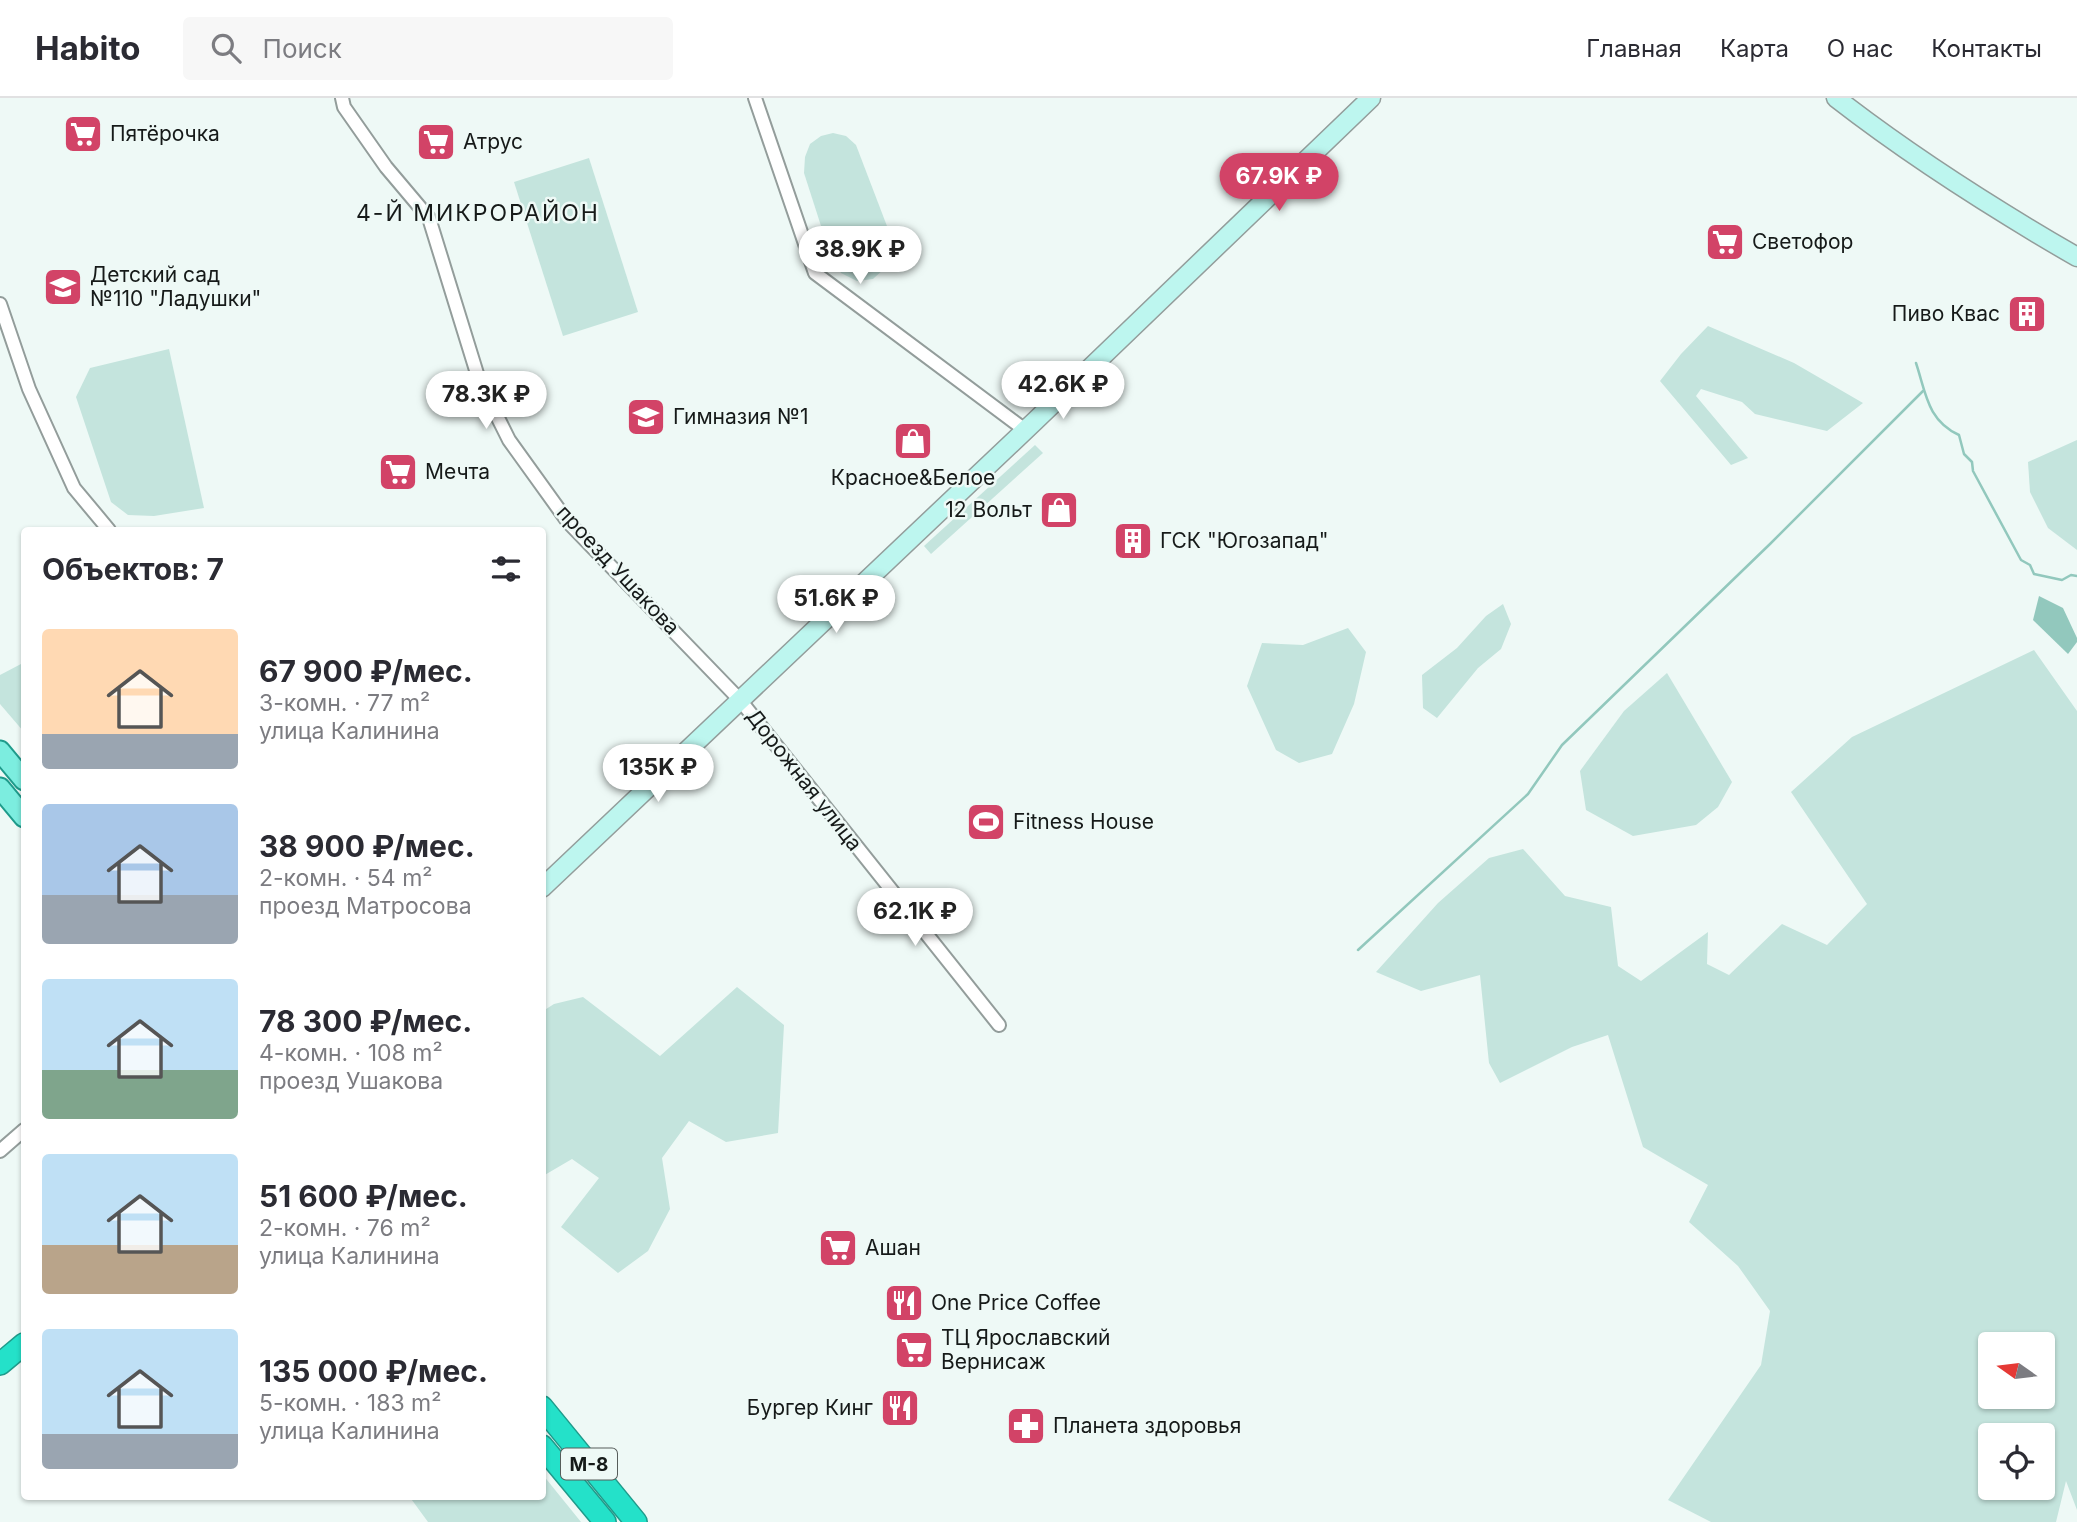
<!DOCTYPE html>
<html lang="ru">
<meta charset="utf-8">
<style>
:root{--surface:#fff;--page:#f7f7f7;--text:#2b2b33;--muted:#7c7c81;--line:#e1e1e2;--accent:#d24367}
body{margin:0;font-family:Inter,sans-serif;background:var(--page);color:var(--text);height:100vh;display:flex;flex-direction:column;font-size:26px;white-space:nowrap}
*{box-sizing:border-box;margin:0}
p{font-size:23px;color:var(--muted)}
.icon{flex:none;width:38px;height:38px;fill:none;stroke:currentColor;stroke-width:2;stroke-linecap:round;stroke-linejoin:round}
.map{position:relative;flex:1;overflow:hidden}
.panel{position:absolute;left:21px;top:429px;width:525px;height:973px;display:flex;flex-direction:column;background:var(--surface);border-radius:7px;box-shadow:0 2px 5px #0004}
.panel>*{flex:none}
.needle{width:46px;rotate:284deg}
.fabs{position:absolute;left:1978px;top:1234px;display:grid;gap:14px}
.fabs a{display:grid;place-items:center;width:77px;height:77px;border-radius:7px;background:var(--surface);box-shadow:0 2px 5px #0004;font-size:35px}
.price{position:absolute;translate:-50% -60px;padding:0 16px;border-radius:24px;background:#fff;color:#222;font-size:23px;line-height:46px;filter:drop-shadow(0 2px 4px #0008)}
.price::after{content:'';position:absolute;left:50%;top:42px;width:21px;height:16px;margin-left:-10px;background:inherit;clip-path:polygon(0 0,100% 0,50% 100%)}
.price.active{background:var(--accent);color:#fff}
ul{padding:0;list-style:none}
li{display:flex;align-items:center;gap:21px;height:175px;padding:0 21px}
li span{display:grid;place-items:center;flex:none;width:196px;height:140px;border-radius:7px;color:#555}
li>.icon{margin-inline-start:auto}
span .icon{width:84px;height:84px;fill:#fffc;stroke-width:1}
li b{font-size:30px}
h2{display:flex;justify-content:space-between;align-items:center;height:84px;padding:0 21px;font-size:30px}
header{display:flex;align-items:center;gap:42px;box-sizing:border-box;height:98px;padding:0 35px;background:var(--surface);border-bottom:2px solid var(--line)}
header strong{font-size:33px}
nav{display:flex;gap:38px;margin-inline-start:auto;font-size:24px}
.search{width:490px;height:63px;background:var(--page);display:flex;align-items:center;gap:18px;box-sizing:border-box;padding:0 24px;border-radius:7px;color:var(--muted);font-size:26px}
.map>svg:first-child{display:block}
.green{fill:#c4e4dd;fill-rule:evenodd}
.water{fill:#92c8bd}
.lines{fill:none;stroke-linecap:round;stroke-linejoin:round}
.stream{stroke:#92c8bd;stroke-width:2.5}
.street-casing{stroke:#939d9b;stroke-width:16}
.secondary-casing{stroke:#939d9b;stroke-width:21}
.primary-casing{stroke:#1f9b8b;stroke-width:23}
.highway-casing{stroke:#1f9b8b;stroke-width:24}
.street{stroke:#fff;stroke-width:12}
.secondary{stroke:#bdf6ef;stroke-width:18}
.primary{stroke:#7ceddf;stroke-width:19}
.highway{stroke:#24e1c9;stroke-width:21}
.labels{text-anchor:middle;stroke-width:5;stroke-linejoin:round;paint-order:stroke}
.shield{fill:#eef9f6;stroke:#575d5b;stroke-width:2}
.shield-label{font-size:19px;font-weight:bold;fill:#161a19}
.poi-label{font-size:21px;fill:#161a19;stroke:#eef9f6;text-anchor:start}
.street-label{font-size:21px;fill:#161a19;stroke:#eef9f6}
.neighbourhood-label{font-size:23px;letter-spacing:2px;fill:#161a19;stroke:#eef9f6}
</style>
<header>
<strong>Habito</strong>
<div class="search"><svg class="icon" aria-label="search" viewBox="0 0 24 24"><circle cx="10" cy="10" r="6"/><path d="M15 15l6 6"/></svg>Поиск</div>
<nav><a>Главная</a><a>Карта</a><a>О нас</a><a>Контакты</a></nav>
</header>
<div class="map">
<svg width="2077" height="1424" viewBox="0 0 2077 1424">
<rect width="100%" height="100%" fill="#eef9f6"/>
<g class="green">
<polygon points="833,35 846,38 856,47 890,136 890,154 885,170 873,181 857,183 841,175 831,159 804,75 805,59 810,46 821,38"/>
<polygon points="589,60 638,214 563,238 514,84"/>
<polygon points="1708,228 1794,265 1863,305 1827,333 1755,316 1742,304 1701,291 1696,298 1748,360 1731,367 1660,283 1681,256"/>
<polygon points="169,251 204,410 154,418 128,417 111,404 76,299 90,270"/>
<polygon points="2077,342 2077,452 2048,430 2030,394 2028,364"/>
<polygon points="1035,347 1043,355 931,456 924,448"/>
<polygon points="1503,506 1511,526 1501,551 1478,570 1437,620 1423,610 1422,577 1457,550 1486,518"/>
<polygon points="1348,530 1366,554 1354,606 1332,656 1299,665 1276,652 1247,588 1262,545 1303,547"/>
<path d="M2034,552L2077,613V1412L2066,1383L2056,1424H1711L1668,1402L1761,1267L1770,1213L1738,1168L1689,1124L1708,1087L1643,1049L1608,937L1572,949L1500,985L1489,965L1480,877L1421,893L1376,874L1438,805L1489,760L1523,751L1565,798L1611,809L1618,868L1641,883L1708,834L1707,866L1729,877L1782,826L1827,847L1867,806L1791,694L1852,639ZM1990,1246H2042V1298H1990ZM1990,1337H2042V1390H1990Z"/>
<polygon points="21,566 24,570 24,634 0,606 0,577"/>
<polygon points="1667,575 1732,684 1718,709 1696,727 1633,738 1586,712 1580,673 1624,613"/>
<polygon points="737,889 784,927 778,1035 726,1044 689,1023 662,1060 670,1111 648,1153 618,1175 561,1129 599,1080 572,1061 543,1078 543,913 554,906 583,899 660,958"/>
<polygon points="543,1377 581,1424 428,1424 409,1398 542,1398"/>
</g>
<polygon class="water" points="2039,498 2063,510 2077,540 2077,544 2068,556 2033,522"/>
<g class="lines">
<g class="stream">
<path d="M1916,265C1926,295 1927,322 1959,337L1964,356L1972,364L1973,373L2021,462L2030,467L2034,476L2062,482L2071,477L2077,478"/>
<polyline points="1358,852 1528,696 1562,647 1770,446 1923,293"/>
</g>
<g class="street-casing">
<g id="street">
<polyline points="342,0 344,9 386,69 429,120 479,282 509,342 568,424 740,602 999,927"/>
<polyline points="755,0 815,175 1025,332"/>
<polyline points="0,206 29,291 74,390 109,432"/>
<polyline points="0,1053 24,1032"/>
</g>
</g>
<g class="secondary-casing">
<g id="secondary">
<path d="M1836,0C1912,59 1994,111 2077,159"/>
<polyline points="542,790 1035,323 1371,0"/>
</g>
</g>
<g class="primary-casing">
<g id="primary">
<polyline points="0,653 24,682"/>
<polyline points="0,690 24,719"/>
</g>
</g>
<g class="highway-casing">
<g id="highway">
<polyline points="0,1266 24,1246"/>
<polyline points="542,1309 636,1424"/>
<polyline points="542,1348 605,1424"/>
</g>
</g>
<use href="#street" class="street"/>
<use href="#secondary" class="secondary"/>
<use href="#primary" class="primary"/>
<use href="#highway" class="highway"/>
</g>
<defs>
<g id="supermarket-square" transform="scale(2.0125)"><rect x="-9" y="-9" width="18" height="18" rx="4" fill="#d24367" stroke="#eef9f6"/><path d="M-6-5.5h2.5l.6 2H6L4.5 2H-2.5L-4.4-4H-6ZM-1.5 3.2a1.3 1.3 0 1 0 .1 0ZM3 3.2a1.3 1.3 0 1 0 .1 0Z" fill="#fff"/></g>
<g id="school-square" transform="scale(2.0125)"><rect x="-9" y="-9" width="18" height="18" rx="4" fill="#d24367" stroke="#eef9f6"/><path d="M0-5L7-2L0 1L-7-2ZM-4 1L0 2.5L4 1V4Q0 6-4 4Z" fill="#fff"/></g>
<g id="building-square" transform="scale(2.0125)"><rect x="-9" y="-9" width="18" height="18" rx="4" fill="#d24367" stroke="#eef9f6"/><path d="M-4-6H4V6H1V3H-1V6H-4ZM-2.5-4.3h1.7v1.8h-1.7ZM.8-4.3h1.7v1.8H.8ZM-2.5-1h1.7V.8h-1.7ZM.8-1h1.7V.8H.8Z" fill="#fff"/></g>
<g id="shop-square" transform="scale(2.0125)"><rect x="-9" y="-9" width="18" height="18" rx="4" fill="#d24367" stroke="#eef9f6"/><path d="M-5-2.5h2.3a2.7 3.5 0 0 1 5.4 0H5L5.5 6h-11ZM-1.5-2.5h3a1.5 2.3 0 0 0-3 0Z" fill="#fff"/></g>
<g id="stadium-square" transform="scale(2.0125)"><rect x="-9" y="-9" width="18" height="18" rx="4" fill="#d24367" stroke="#eef9f6"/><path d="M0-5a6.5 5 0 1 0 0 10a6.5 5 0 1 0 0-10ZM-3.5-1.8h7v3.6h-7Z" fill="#fff"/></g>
<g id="restaurant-square" transform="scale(2.0125)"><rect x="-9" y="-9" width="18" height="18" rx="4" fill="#d24367" stroke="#eef9f6"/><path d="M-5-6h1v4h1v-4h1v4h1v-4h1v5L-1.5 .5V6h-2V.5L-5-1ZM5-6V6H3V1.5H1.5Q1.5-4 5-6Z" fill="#fff"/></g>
<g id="pharmacy-square" transform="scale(2.0125)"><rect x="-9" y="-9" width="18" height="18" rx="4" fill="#d24367" stroke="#eef9f6"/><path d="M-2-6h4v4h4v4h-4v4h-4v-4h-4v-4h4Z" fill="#fff"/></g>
</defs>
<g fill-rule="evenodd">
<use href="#supermarket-square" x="83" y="36"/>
<use href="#supermarket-square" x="436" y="44"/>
<use href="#supermarket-square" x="1725" y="144"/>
<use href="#school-square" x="63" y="189"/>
<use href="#building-square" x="2027" y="216"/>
<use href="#school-square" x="646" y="319"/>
<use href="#shop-square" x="913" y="343"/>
<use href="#supermarket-square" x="398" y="374"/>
<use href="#shop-square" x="1059" y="412"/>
<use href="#building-square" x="1133" y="443"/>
<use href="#stadium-square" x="986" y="724"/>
<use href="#supermarket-square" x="838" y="1150"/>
<use href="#restaurant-square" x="904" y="1205"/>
<use href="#supermarket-square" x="914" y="1252"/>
<use href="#restaurant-square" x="900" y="1310"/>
<use href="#pharmacy-square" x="1026" y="1328"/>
</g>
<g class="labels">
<rect class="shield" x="561" y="1350.5" width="56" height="31" rx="5"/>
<g class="shield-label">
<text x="589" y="1373">М-8</text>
</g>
<g class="poi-label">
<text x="110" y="43">Пятёрочка</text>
<text x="463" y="51">Атрус</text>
<text x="1752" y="151">Светофор</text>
<text x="90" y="184">Детский сад<tspan x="90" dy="24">№110 "Ладушки"</tspan></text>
<text x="2000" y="223" text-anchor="end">Пиво Квас</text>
<text x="673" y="326">Гимназия №1</text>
<text x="425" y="381">Мечта</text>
<text x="913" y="387" text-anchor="middle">Красное&amp;Белое</text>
<text x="1032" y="419" text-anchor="end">12 Вольт</text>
<text x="1160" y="450">ГСК "Югозапад"</text>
<text x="1013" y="731">Fitness House</text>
<text x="865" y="1157">Ашан</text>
<text x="931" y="1212">One Price Coffee</text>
<text x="941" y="1247">ТЦ Ярославский<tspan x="941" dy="24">Вернисаж</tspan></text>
<text x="873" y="1317" text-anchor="end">Бургер Кинг</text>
<text x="1053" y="1335">Планета здоровья</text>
</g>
<g class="street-label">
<text transform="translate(618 472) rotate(47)" y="7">проезд Ушакова</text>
<text transform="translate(804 682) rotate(52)" y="7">Дорожная улица</text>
</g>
<g class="neighbourhood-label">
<text x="478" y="123">4-Й МИКРОРАЙОН</text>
</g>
</g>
</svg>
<div class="fabs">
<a><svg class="needle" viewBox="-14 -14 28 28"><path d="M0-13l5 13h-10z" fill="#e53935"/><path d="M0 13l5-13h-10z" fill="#7c7c81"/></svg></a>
<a><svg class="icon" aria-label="locate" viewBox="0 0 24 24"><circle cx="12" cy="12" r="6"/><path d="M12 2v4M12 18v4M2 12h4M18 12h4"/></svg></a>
</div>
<b class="price active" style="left:1279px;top:115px">67.9K ₽</b>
<b class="price" style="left:860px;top:188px">38.9K ₽</b>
<b class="price" style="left:1063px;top:323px">42.6K ₽</b>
<b class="price" style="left:486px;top:333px">78.3K ₽</b>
<b class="price" style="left:836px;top:537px">51.6K ₽</b>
<b class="price" style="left:658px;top:706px">135K ₽</b>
<b class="price" style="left:915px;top:850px">62.1K ₽</b>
<section class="panel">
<h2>Объектов: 7<svg class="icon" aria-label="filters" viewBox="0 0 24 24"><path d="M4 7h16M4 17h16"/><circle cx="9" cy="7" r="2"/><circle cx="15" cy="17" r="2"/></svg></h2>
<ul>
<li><span style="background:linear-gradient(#ffd9b3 75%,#9aa5b1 0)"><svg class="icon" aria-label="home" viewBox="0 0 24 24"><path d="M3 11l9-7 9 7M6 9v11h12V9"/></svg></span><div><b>67 900 ₽/мес.</b><p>3-комн. · 77 m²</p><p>улица Калинина</p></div></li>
<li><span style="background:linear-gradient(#a9c7e8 65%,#9aa5b1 0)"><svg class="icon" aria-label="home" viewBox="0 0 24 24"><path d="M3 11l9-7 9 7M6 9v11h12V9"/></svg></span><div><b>38 900 ₽/мес.</b><p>2-комн. · 54 m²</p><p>проезд Матросова</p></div></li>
<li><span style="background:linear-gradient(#bfe0f5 65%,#7fa58c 0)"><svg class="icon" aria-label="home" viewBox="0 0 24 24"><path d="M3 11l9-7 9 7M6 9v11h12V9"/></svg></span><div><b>78 300 ₽/мес.</b><p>4-комн. · 108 m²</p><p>проезд Ушакова</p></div></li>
<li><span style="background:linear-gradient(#bfe0f5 65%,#b9a48a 0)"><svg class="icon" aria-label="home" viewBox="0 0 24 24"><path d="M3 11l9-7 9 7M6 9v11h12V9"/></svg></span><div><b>51 600 ₽/мес.</b><p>2-комн. · 76 m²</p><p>улица Калинина</p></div></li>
<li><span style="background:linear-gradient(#bfe0f5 75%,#9aa5b1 0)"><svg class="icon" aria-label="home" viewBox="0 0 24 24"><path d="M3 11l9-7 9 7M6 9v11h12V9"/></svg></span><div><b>135 000 ₽/мес.</b><p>5-комн. · 183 m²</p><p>улица Калинина</p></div></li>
</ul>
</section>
</div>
